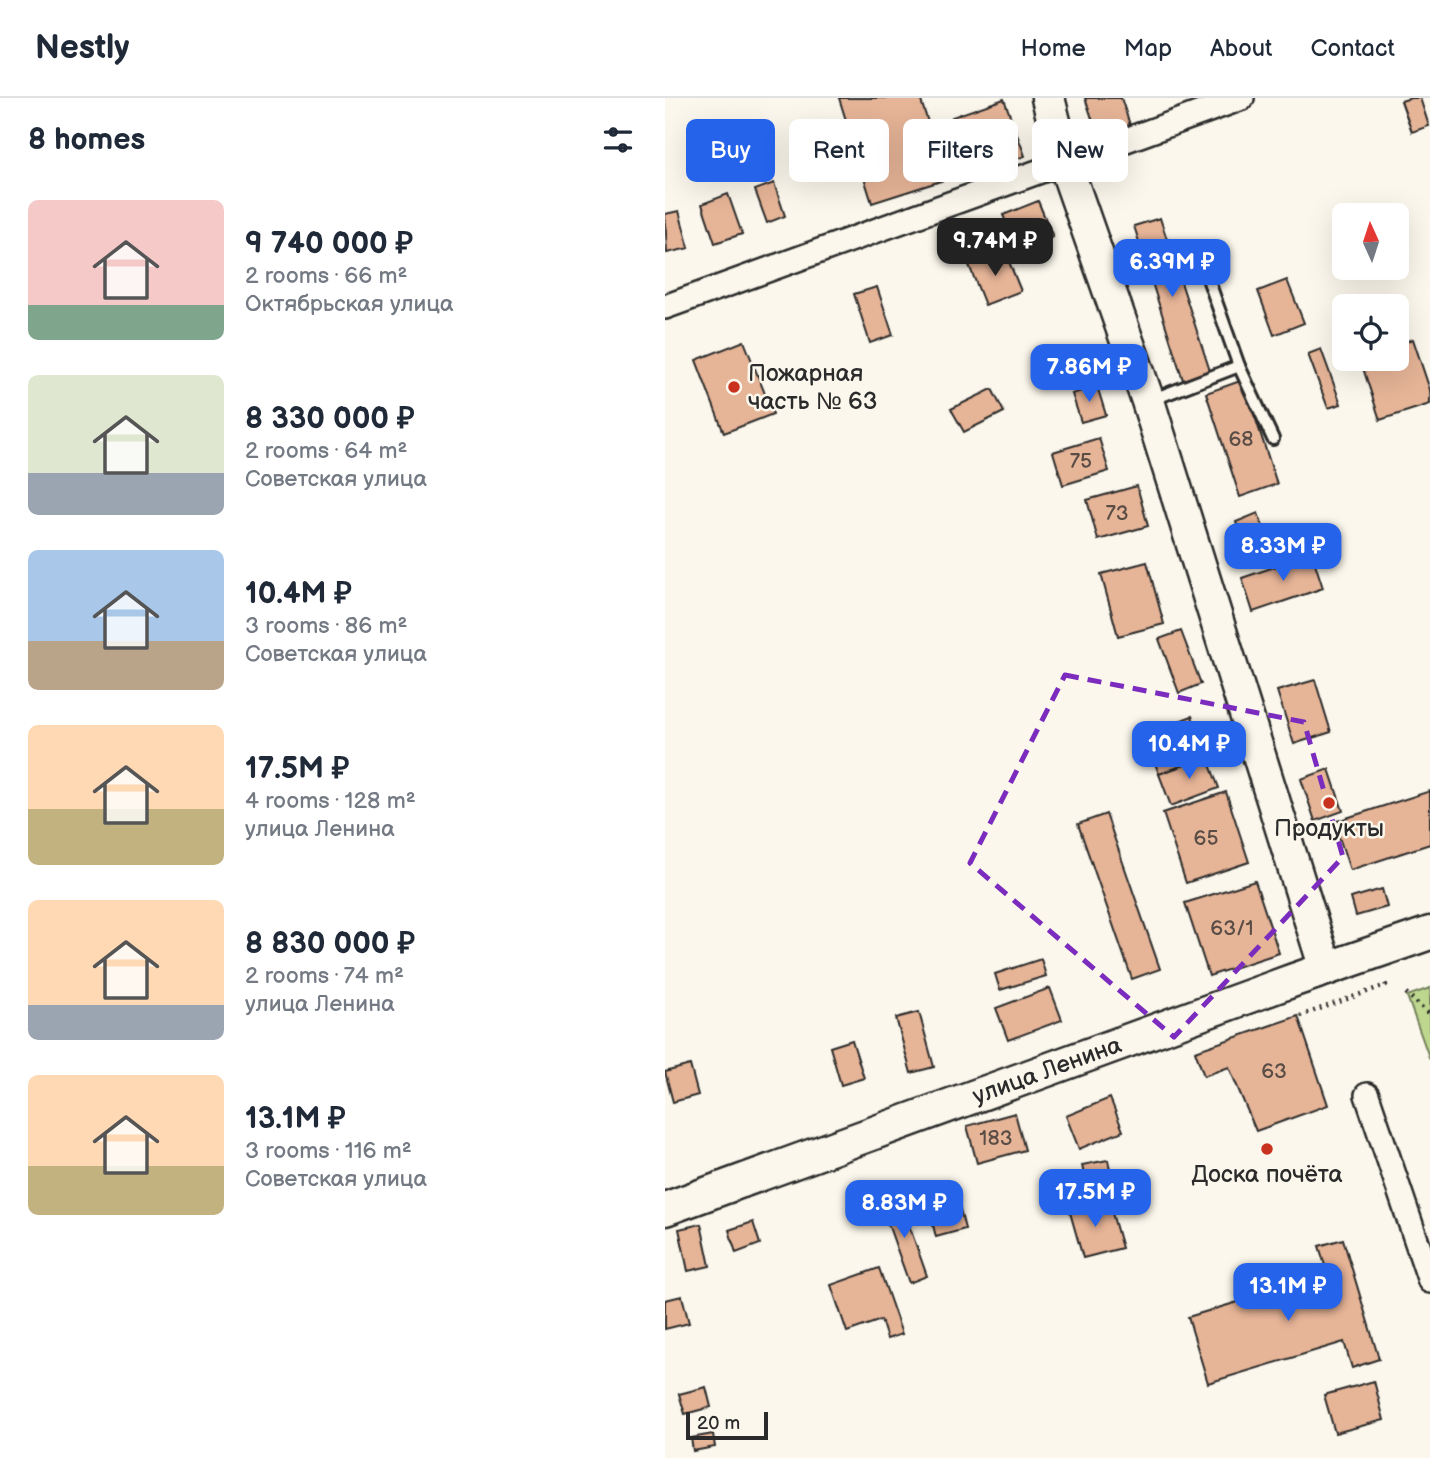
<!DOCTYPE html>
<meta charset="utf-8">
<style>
:root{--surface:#fff;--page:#f2f2f3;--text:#1f2937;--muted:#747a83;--line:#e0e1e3;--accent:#2563eb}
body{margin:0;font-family:"Balsamiq Sans",sans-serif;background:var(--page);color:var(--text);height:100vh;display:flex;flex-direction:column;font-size:26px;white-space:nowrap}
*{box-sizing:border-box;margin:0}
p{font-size:23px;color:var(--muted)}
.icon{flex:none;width:38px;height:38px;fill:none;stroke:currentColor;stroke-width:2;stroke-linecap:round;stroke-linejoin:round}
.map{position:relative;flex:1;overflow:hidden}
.side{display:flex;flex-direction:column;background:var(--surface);width:665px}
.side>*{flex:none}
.hud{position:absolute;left:21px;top:21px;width:639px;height:63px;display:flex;gap:14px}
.needle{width:46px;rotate:357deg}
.tools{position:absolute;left:667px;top:105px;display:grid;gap:14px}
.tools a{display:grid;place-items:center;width:77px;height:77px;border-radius:10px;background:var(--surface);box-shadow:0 7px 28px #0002;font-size:35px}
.scale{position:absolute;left:21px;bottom:18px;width:82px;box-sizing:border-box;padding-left:7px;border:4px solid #2b2b2b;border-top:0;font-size:19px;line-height:24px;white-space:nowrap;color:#2b2b2b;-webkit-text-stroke:5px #fbf7ec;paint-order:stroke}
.price{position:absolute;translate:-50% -60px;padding:0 16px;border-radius:14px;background:var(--accent);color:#fff;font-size:23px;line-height:46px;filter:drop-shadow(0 2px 4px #0008)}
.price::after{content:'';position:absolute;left:50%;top:42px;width:21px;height:16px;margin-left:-10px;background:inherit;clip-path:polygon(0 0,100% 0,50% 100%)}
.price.on{background:#222;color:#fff}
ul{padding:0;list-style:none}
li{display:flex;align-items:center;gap:21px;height:175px;padding:0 28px}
li span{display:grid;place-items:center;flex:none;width:196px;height:140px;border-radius:10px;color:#555}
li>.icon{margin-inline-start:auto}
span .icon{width:84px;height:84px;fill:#fffc;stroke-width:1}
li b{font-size:30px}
h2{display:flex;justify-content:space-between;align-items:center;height:84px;padding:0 28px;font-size:30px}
.pill{padding:0 24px;border-radius:10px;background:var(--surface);box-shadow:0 7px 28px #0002;font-size:24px;line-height:63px}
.pill.on{background:var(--accent);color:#fff}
header{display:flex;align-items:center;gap:42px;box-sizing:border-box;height:98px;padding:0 35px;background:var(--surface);border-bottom:2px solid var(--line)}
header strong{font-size:33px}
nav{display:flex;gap:38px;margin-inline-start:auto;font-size:24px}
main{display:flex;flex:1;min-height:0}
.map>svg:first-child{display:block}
.green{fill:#bed78e;stroke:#74815c;stroke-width:2}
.building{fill:#e6b497;stroke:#2b2b2b;stroke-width:2}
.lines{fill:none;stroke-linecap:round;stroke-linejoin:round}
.lane-casing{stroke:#2b2b2b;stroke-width:16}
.street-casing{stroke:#2b2b2b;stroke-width:28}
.secondary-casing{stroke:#2b2b2b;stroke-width:37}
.path{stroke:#2b2b2b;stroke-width:4.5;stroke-dasharray:2 5;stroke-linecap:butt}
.lane{stroke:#fbf7ec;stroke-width:10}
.street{stroke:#fbf7ec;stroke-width:23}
.secondary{stroke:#fbf7ec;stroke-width:32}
.marked{fill:none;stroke:#7b2cbf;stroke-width:5;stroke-dasharray:14 9;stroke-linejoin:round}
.poi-dot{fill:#c8321e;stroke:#fbf7ec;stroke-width:2.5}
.labels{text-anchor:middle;stroke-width:5;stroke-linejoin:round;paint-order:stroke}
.number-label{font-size:21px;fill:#5a4d46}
.poi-label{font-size:24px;fill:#2b2b2b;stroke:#fbf7ec}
.street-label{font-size:24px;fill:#2b2b2b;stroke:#fbf7ec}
</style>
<header>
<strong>Nestly</strong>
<nav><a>Home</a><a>Map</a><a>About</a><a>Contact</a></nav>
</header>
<main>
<section class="side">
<h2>8 homes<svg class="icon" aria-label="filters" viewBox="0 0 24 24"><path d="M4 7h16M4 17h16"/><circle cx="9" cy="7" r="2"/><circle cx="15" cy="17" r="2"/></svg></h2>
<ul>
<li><span style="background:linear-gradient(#f6c9c9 75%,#7fa58c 0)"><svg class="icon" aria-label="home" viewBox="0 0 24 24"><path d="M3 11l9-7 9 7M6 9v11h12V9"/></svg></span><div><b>9 740 000 ₽</b><p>2 rooms · 66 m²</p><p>Октябрьская улица</p></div></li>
<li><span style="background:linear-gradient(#dfe7d0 70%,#9aa5b1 0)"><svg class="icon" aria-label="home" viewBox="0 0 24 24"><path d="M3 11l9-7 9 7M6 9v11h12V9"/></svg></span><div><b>8 330 000 ₽</b><p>2 rooms · 64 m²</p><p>Советская улица</p></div></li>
<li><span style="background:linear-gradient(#a9c7e8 65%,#b9a48a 0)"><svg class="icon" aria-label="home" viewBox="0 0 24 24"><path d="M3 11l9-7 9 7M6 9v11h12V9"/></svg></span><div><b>10.4M ₽</b><p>3 rooms · 86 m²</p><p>Советская улица</p></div></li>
<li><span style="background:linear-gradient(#ffd9b3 60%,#c2b280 0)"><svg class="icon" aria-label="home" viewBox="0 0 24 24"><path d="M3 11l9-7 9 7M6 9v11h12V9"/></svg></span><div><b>17.5M ₽</b><p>4 rooms · 128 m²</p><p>улица Ленина</p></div></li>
<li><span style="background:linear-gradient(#ffd9b3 75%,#9aa5b1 0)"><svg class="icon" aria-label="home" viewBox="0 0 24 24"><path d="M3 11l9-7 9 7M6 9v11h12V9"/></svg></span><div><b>8 830 000 ₽</b><p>2 rooms · 74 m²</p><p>улица Ленина</p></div></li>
<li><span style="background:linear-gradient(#ffd9b3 65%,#c2b280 0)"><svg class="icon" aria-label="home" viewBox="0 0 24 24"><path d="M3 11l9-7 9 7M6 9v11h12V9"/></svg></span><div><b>13.1M ₽</b><p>3 rooms · 116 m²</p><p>Советская улица</p></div></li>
</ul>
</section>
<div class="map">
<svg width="765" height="1360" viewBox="0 0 765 1360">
<rect width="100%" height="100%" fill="#fbf7ec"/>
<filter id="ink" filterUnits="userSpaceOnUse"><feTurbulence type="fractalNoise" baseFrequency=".0143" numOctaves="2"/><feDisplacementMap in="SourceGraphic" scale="14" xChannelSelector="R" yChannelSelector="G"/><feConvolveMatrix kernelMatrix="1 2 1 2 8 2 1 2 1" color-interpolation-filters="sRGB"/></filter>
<g filter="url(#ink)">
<polygon class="green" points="765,890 765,962 742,898"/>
<g class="building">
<polygon points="174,0 255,0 282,81 207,105"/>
<polygon points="420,0 456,0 465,27 433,38"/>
<polygon points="746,0 755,0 764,28 747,34 736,3"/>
<polygon points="339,1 360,58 307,76 287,19"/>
<polygon points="109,85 120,118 102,125 90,92"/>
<polygon points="63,96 77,136 50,145 37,106"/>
<polygon points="373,103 388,139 353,153 338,117"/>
<polygon points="14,113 24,150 2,155 0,116"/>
<polygon points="495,120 545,273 518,282 469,128"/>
<polygon points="340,154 356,193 320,207 304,167"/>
<polygon points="622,182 639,225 609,237 593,193"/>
<polygon points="212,189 228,237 205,245 189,196"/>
<polygon points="748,241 765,292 765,306 715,322 695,261 732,261 732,247"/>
<polygon points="79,243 108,316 59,335 31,262"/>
<polygon points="656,251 676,306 663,310 643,256"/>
<polygon points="578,282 612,386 575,399 541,295"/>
<polygon points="432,288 441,317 416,324 407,296"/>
<polygon points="327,291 339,314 299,334 286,311"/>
<polygon points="434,340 444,373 398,387 388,354"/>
<polygon points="472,388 483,428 433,442 422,402"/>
<polygon points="593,415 608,456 585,465 571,424"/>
<polygon points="647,456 658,490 588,514 577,480"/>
<polygon points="482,464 499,526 453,538 436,476"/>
<polygon points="516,533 536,586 514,595 494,541"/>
<polygon points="650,582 666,634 629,646 612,593"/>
<polygon points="527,618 542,659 494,676 479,636"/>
<polygon points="542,659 554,690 506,708 494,676"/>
<polygon points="664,671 678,713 650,723 636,681"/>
<polygon points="765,693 765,746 685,772 669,724"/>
<polygon points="561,694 584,764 521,785 498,715"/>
<polygon points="441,716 495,871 467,881 413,726"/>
<polygon points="590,783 614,855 544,878 520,805"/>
<polygon points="717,791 722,809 691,818 686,800"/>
<polygon points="376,861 381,878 335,892 330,876"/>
<polygon points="385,890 397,922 343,942 331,910"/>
<polygon points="254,914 269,969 246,975 231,920"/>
<polygon points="633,918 663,1007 591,1033 564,969 539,978 530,953"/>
<polygon points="187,942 199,980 176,987 165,949"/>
<polygon points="25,967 33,997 8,1004 0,974"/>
<polygon points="445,1000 458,1033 414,1051 401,1018"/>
<polygon points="350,1015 360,1052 312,1065 302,1028"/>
<polygon points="443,1062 450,1098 424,1103 417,1067"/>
<polygon points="288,1084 300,1131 271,1139 259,1091"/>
<polygon points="234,1099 262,1178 244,1185 216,1106"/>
<polygon points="443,1101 457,1150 418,1160 404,1111"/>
<polygon points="88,1124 95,1146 71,1155 64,1132"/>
<polygon points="36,1126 45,1168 23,1173 14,1131"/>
<polygon points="678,1141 714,1261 687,1270 679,1244 543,1285 523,1219 663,1177 654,1148"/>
<polygon points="214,1170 237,1236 222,1241 216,1222 182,1234 166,1187"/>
<polygon points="17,1198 24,1225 0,1231 0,1202"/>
<polygon points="709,1283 719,1322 670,1335 659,1297"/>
<polygon points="41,1289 46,1309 20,1316 14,1296"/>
<polygon points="48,1336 50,1349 28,1353 26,1340"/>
</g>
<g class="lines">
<g class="lane-casing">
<g id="lane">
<polyline points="541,175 574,268"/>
<polyline points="486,302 574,268 608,341"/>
</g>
</g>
<g class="street-casing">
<g id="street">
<polyline points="0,209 577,0"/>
<polyline points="702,997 765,1183"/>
</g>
</g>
<g class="secondary-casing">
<g id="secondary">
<polyline points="383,0 399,63 483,303 661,871"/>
<polyline points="0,1111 629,882 765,835"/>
</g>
</g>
<g class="path">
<polyline points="741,895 765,917"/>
<polyline points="635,918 721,887 719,882"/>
</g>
<use href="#lane" class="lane"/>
<use href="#street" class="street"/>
<use href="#secondary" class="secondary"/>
</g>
</g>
<path class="marked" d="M400,577L639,624L678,759L509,939L305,765Z"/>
<g class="poi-dot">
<circle cx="69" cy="289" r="7"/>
<circle cx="664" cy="705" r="7"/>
<circle cx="602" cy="1051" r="7"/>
</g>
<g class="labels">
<g class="number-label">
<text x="576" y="348">68</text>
<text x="416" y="370">75</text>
<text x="452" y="422">73</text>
<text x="541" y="747">65</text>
<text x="567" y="837">63/1</text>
<text x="609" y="980">63</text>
<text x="331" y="1047">183</text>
</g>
<g class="poi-label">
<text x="83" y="283" text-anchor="start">Пожарная<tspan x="83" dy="28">часть № 63</tspan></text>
<text x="664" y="738">Продукты</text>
<text x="602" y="1084">Доска почёта</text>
</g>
<g class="street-label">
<text transform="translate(382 972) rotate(-20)" y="8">улица Ленина</text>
</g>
</g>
</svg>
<div class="tools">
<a><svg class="needle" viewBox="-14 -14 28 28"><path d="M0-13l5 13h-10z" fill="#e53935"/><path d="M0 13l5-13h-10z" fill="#747a83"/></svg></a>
<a><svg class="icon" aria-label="locate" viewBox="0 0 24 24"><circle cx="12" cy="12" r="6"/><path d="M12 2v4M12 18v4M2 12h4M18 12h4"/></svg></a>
</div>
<div class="scale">20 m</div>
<b class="price on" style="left:330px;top:180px">9.74M ₽</b>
<b class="price" style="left:507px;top:201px">6.39M ₽</b>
<b class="price" style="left:424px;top:306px">7.86M ₽</b>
<b class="price" style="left:618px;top:485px">8.33M ₽</b>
<b class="price" style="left:524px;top:683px">10.4M ₽</b>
<b class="price" style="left:430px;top:1131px">17.5M ₽</b>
<b class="price" style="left:239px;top:1142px">8.83M ₽</b>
<b class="price" style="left:623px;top:1225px">13.1M ₽</b>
<div class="hud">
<a class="pill on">Buy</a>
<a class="pill">Rent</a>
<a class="pill">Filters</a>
<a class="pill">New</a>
</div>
</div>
</main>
